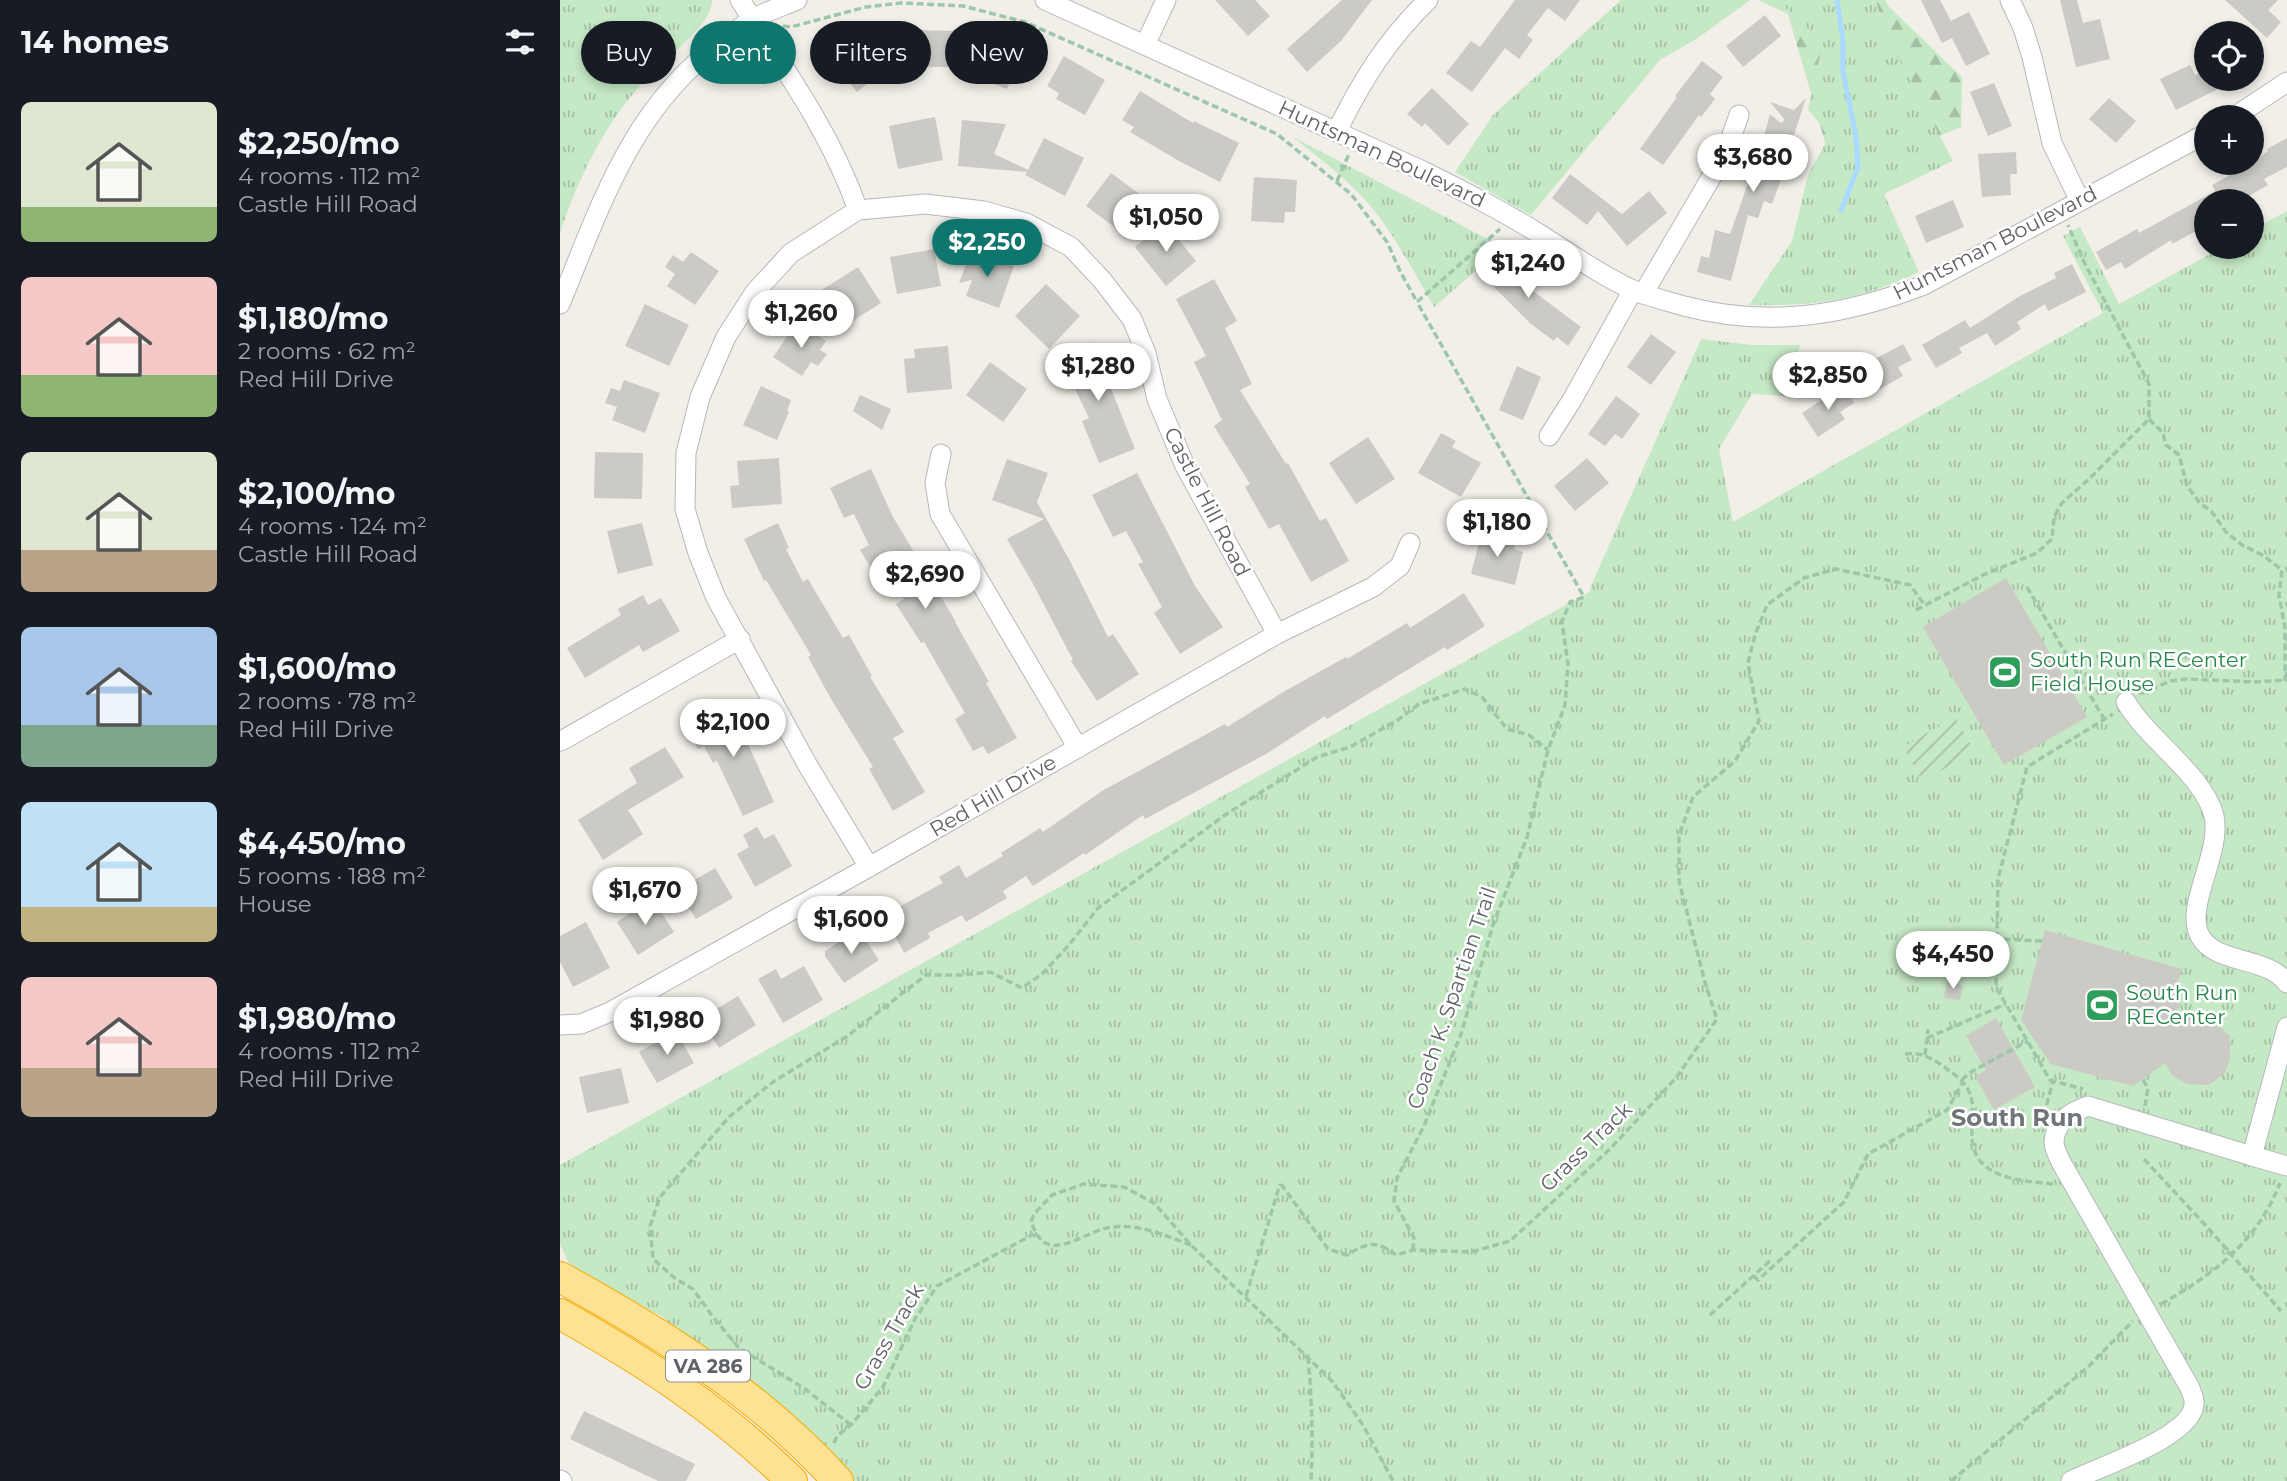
<!DOCTYPE html>
<meta charset="utf-8">
<style>
:root{--surface:#171b24;--page:#20242c;--text:#f1f3f6;--muted:#9ea1a6;--accent:#0f766e}
body{margin:0;font-family:Montserrat,sans-serif;background:var(--page);color:var(--text);height:100vh;display:flex;flex-direction:column;font-size:26px;white-space:nowrap}
*{box-sizing:border-box;margin:0}
p{font-size:23px;color:var(--muted)}
.icon{flex:none;width:38px;height:38px;fill:none;stroke:currentColor;stroke-width:2;stroke-linecap:round;stroke-linejoin:round}
.map{position:relative;flex:1;overflow:hidden}
.details{display:flex;flex-direction:column;background:var(--surface);width:560px}
.details>*{flex:none}
.banner{position:absolute;left:21px;top:21px;width:665px;height:63px;display:flex;gap:14px}
.buttons{position:absolute;left:1634px;top:21px;display:grid;gap:14px}
.buttons a{display:grid;place-items:center;width:70px;height:70px;border-radius:50%;background:var(--surface);box-shadow:0 4px 10px #0003;font-size:35px}
.price{position:absolute;translate:-50% -60px;padding:0 16px;border-radius:24px;background:#fff;color:#222;font-size:23px;line-height:46px;filter:drop-shadow(0 2px 4px #0008)}
.price::after{content:'';position:absolute;left:50%;top:42px;width:21px;height:16px;margin-left:-10px;background:inherit;clip-path:polygon(0 0,100% 0,50% 100%)}
.price.current{background:var(--accent);color:#fff}
ul{padding:0;list-style:none}
li{display:flex;align-items:center;gap:21px;height:175px;padding:0 21px}
li span{display:grid;place-items:center;flex:none;width:196px;height:140px;border-radius:10px;color:#555}
li>.icon{margin-inline-start:auto}
span .icon{width:84px;height:84px;fill:#fffc;stroke-width:1}
li b{font-size:30px}
h2{display:flex;justify-content:space-between;align-items:center;height:84px;padding:0 21px;font-size:30px}
.pill{padding:0 24px;border-radius:32px;background:var(--surface);box-shadow:0 4px 10px #0003;font-size:24px;line-height:63px}
.pill.current{background:var(--accent);color:#fff}
main{display:flex;flex:1;min-height:0}
.map>svg:first-child{display:block}
.forest{fill:url(#forest-firs)}
.park{fill:url(#park-tufts)}
.garden{fill:url(#garden-furrows)}
.lines{fill:none;stroke-linecap:round;stroke-linejoin:round}
.stream{stroke:#aadaff;stroke-width:5}
.building{fill:#cccac5}
.minor-casing{stroke:#b5b8bc;stroke-width:21}
.highway-casing{stroke:#f9ab00;stroke-width:32}
.path{stroke:#9cc7a9;stroke-width:3.5;stroke-dasharray:7 3.5;stroke-linecap:butt}
.minor{stroke:#fff;stroke-width:19}
.highway{stroke:#fde293;stroke-width:30}
.labels{text-anchor:middle;stroke-width:5;stroke-linejoin:round;paint-order:stroke}
.shield{fill:#fff;stroke:#8f9295;stroke-width:2}
.shield-label{font-size:19px;font-weight:bold;fill:#5f6368}
.street-label{font-size:21px;fill:#5f6368;stroke:#fff}
.leisure-label{font-size:21px;fill:#27864d;stroke:#fff;text-anchor:start}
.quarter-label{font-size:24px;font-weight:bold;fill:#70757a;stroke:#fff}
</style>
<main>
<section class="details">
<h2>14 homes<svg class="icon" aria-label="filters" viewBox="0 0 24 24"><path d="M4 7h16M4 17h16"/><circle cx="9" cy="7" r="2"/><circle cx="15" cy="17" r="2"/></svg></h2>
<ul>
<li><span style="background:linear-gradient(#dfe7d0 75%,#8fb573 0)"><svg class="icon" aria-label="home" viewBox="0 0 24 24"><path d="M3 11l9-7 9 7M6 9v11h12V9"/></svg></span><div><b>$2,250/mo</b><p>4 rooms · 112 m²</p><p>Castle Hill Road</p></div></li>
<li><span style="background:linear-gradient(#f6c9c9 70%,#8fb573 0)"><svg class="icon" aria-label="home" viewBox="0 0 24 24"><path d="M3 11l9-7 9 7M6 9v11h12V9"/></svg></span><div><b>$1,180/mo</b><p>2 rooms · 62 m²</p><p>Red Hill Drive</p></div></li>
<li><span style="background:linear-gradient(#dfe7d0 70%,#b9a48a 0)"><svg class="icon" aria-label="home" viewBox="0 0 24 24"><path d="M3 11l9-7 9 7M6 9v11h12V9"/></svg></span><div><b>$2,100/mo</b><p>4 rooms · 124 m²</p><p>Castle Hill Road</p></div></li>
<li><span style="background:linear-gradient(#a9c7e8 70%,#7fa58c 0)"><svg class="icon" aria-label="home" viewBox="0 0 24 24"><path d="M3 11l9-7 9 7M6 9v11h12V9"/></svg></span><div><b>$1,600/mo</b><p>2 rooms · 78 m²</p><p>Red Hill Drive</p></div></li>
<li><span style="background:linear-gradient(#bfe0f5 75%,#c2b280 0)"><svg class="icon" aria-label="home" viewBox="0 0 24 24"><path d="M3 11l9-7 9 7M6 9v11h12V9"/></svg></span><div><b>$4,450/mo</b><p>5 rooms · 188 m²</p><p>House</p></div></li>
<li><span style="background:linear-gradient(#f6c9c9 65%,#b9a48a 0)"><svg class="icon" aria-label="home" viewBox="0 0 24 24"><path d="M3 11l9-7 9 7M6 9v11h12V9"/></svg></span><div><b>$1,980/mo</b><p>4 rooms · 112 m²</p><p>Red Hill Drive</p></div></li>
</ul>
</section>
<div class="map">
<svg width="1727" height="1481" viewBox="0 0 1727 1481">
<defs>
<pattern id="forest-firs" width="22" height="20" patternUnits="userSpaceOnUse" patternTransform="scale(1.75)"><rect width="22" height="20" fill="#c5e8c5"/><path d="M5 1l3.5 6h-7zM16 11l3.5 6h-7z" fill="#a3c0a4"/></pattern>
<pattern id="park-tufts" width="24" height="20" patternUnits="userSpaceOnUse" patternTransform="scale(1.75)"><rect width="24" height="20" fill="#c5e8c5"/><path d="M3 7l-1-3M5 7V3M7 7l1-3M15 17l-1-3M17 17v-4M19 17l1-3" fill="none" stroke="#a3c0a4"/></pattern>
<pattern id="garden-furrows" width="10" height="10" patternUnits="userSpaceOnUse" patternTransform="scale(1.75)"><rect width="10" height="10" fill="#c5e8c5"/><path d="M-1 1l2-2M0 10L10 0M9 11l2-2" fill="none" stroke="#a3c0a4"/></pattern>
</defs>
<rect width="100%" height="100%" fill="#f1efe8"/>
<polygon class="forest" points="1198,0 1325,0 1329,7 1402,77 1401,127 1312,164 1268,152 1228,14"/>
<g class="park">
<path d="M0,0H152C152,26 107,56 89,76C46,120 19,176 0,233Z"/>
<polygon points="1061,0 1190,0 1138,38 1100,60 971,215 895,172 933,115"/>
<path d="M1217,0H1316L1324,30L1393,161L1324,194L1359,272C1343,279 1326,287 1308,292C1269,304 1230,306 1189,305L1232,241L1248,175L1270,135L1248,110L1263,42Z"/>
<path d="M733,137L943,247L874,307C856,276 839,243 817,214C794,184 763,161 733,137Z"/>
<polygon points="1727,211 1727,1481 293,1481 217,1409 101,1316 11,1268 0,1244 0,1165 1031,591 1030,588 1141,339 1192,345 1240,345 1228,396 1192,394 1159,449 1173,522 1543,313 1503,236 1520,227 1559,304 1663,247 1692,247 1692,230"/>
</g>
<polygon class="garden" points="1395,717 1415,752 1362,781 1343,747"/>
<g class="lines">
<polyline class="stream" points="1277,0 1283,41 1283,72 1296,136 1298,168 1281,210"/>
</g>
<g class="building">
<polygon points="655,0 695,0 710,16 688,36"/>
<polygon points="782,0 812,0 781,41 747,72 727,49"/>
<polygon points="955,0 1020,0 1005,21 988,8 967,35 973,40 959,59 945,48 912,92 886,73 911,41 920,47"/>
<polygon points="1361,0 1380,0 1391,21 1409,12 1430,54 1406,66 1392,38 1382,43"/>
<polygon points="1500,0 1517,0 1523,23 1540,19 1550,59 1516,67"/>
<polygon points="1665,0 1718,0 1708,10 1721,22 1707,38"/>
<polygon points="1205,15 1221,36 1183,67 1166,46"/>
<polygon points="306,26 334,62 297,92 268,57"/>
<polygon points="433,29 476,46 463,80 452,78 447,89 416,77 416,71"/>
<polygon points="351,30 395,31 394,67 350,67"/>
<polygon points="504,56 545,80 525,115 496,99 499,93 487,86"/>
<polygon points="1142,61 1163,77 1150,94 1155,99 1141,117 1139,115 1103,165 1080,149 1117,97 1115,96"/>
<polygon points="1630,65 1635,75 1647,70 1647,79 1655,79 1660,88 1616,110 1600,79"/>
<polygon points="1434,83 1452,126 1428,136 1410,92"/>
<polygon points="872,88 909,124 888,146 865,123 862,127 847,114"/>
<polygon points="580,91 633,123 634,121 679,143 660,182 619,161 570,132 574,127 562,120"/>
<polygon points="1246,98 1232,141 1224,138 1213,171 1223,174 1212,204 1204,201 1198,218 1188,215 1171,281 1137,272 1141,256 1149,258 1155,230 1170,234 1201,147 1210,114 1221,123 1225,120 1210,102 1234,110"/>
<polygon points="1549,98 1576,121 1556,143 1529,119"/>
<polygon points="375,117 383,160 338,169 329,126"/>
<polygon points="402,120 446,124 434,154 468,170 484,138 524,158 505,196 465,175 467,172 398,166"/>
<polygon points="1727,138 1727,167 1704,179 1708,185 1680,201 1647,201 1647,225 1612,244 1611,240 1565,269 1561,262 1546,270 1536,252 1577,229 1579,233 1655,191 1652,185 1692,163 1708,151 1707,149"/>
<polygon points="1456,152 1457,174 1450,174 1451,195 1422,197 1418,154"/>
<polygon points="551,173 589,201 564,234 526,206"/>
<polygon points="1010,174 1062,214 1089,191 1107,213 1067,246 1038,211 1027,225 992,198"/>
<polygon points="694,177 737,180 735,212 725,212 724,223 691,221"/>
<polygon points="1393,200 1404,227 1366,243 1355,216"/>
<polygon points="605,223 636,261 606,286 575,247"/>
<polygon points="374,249 381,286 337,294 330,257"/>
<polygon points="411,251 454,266 439,308 406,296 412,280 399,283"/>
<polygon points="937,251 972,286 969,288 1021,327 1008,346 997,337 994,341 971,324 918,271"/>
<polygon points="131,252 159,271 135,305 107,286 115,274 105,267 113,255 123,262"/>
<polygon points="1512,264 1526,292 1488,311 1485,304 1457,322 1461,329 1435,346 1427,333 1399,348 1402,353 1376,368 1362,345 1405,320 1410,328 1460,296 1496,278 1494,273"/>
<polygon points="298,267 321,303 283,327 260,291"/>
<polygon points="654,279 677,321 665,328 692,384 680,390 726,464 728,463 760,521 766,518 789,561 751,582 719,524 709,529 685,487 690,484 654,426 662,420 634,362 646,356 616,299"/>
<polygon points="486,284 520,316 489,349 455,316"/>
<polygon points="85,304 129,325 109,366 65,346"/>
<polygon points="237,322 266,341 260,350 267,354 258,366 251,362 242,376 213,357"/>
<polygon points="1091,334 1116,352 1091,385 1067,367"/>
<polygon points="534,342 554,384 550,386 575,449 539,463 522,421 529,418 500,358"/>
<polygon points="1343,344 1352,360 1338,367 1343,376 1320,389 1314,389 1302,366"/>
<polygon points="388,346 392,389 347,393 344,359 355,358 354,349"/>
<polygon points="430,362 467,389 443,422 406,395"/>
<polygon points="957,366 981,377 963,420 939,410"/>
<polygon points="64,380 100,393 85,433 52,420 57,407 45,403 51,388 60,391"/>
<polygon points="201,386 231,400 227,411 229,412 217,440 183,425"/>
<polygon points="1283,386 1294,403 1280,412 1285,419 1258,437 1242,413"/>
<polygon points="300,395 331,409 322,430 293,411"/>
<polygon points="1056,396 1080,414 1062,439 1055,434 1045,446 1028,434"/>
<polygon points="881,433 896,441 892,447 921,463 901,497 858,473"/>
<polygon points="808,437 835,479 796,504 769,463"/>
<polygon points="35,452 83,453 82,499 34,498"/>
<polygon points="219,458 222,504 172,508 170,486 179,485 177,461"/>
<polygon points="1027,458 1049,483 1015,511 994,486"/>
<polygon points="447,459 488,473 477,502 510,561 548,637 553,634 579,674 537,701 511,661 513,660 472,582 447,539 484,519 432,500"/>
<polygon points="311,469 333,517 396,622 395,622 429,682 426,683 457,738 428,754 423,746 413,751 395,719 405,713 364,642 361,643 336,604 344,599 327,573 318,579 300,550 309,545 294,514 284,518 270,488"/>
<polygon points="577,473 635,586 663,627 620,654 594,613 602,607 578,564 583,562 566,531 553,537 532,495"/>
<polygon points="82,523 93,565 58,574 47,531"/>
<polygon points="218,523 229,548 226,549 243,582 248,579 283,638 289,635 312,676 310,677 344,732 333,738 365,792 333,811 309,769 313,767 271,699 248,657 251,655 206,580 204,581 184,539"/>
<polygon points="922,531 956,540 954,549 963,552 955,585 911,574"/>
<polygon points="1446,578 1527,717 1444,765 1363,627"/>
<polygon points="904,593 925,626 887,650 885,647 767,719 765,716 706,754 585,819 583,815 525,855 524,853 473,886 466,876 443,891 447,898 406,922 402,915 368,933 370,938 344,953 324,915 383,883 379,877 399,865 406,878 443,856 441,853 480,828 483,832 542,791 665,724 667,727 725,691 786,657 787,659 847,623 850,628"/>
<polygon points="83,595 88,605 101,598 120,631 83,652 79,645 25,678 7,648 61,615 58,609"/>
<polygon points="165,704 188,744 214,802 183,816 157,761 153,763 144,746 138,749 130,735 136,732 132,723"/>
<polygon points="105,747 124,777 68,810 83,834 43,860 18,820 77,783 69,768"/>
<polygon points="197,827 204,839 214,834 232,866 195,887 177,854 189,847 183,835"/>
<polygon points="155,868 173,898 136,919 118,890"/>
<polygon points="92,898 114,932 78,955 57,922"/>
<polygon points="26,922 50,968 13,987 0,962 0,936"/>
<polygon points="298,929 319,960 284,983 265,956 265,951"/>
<polygon points="1485,930 1622,969 1614,994 1622,997 1617,1013 1643,1021 1645,1017 1653,1020 1670,1036 1670,1059 1665,1073 1649,1085 1627,1084 1612,1075 1605,1063 1573,1086 1491,1064 1461,1020"/>
<polygon points="244,966 263,1000 223,1023 198,979 216,969 221,979"/>
<polygon points="1387,982 1403,985 1400,1000 1384,998"/>
<polygon points="178,996 196,1025 159,1048 140,1019"/>
<polygon points="1436,1018 1475,1087 1434,1110 1415,1076 1426,1070 1406,1036"/>
<polygon points="116,1031 134,1063 97,1083 79,1052"/>
<polygon points="61,1068 69,1103 27,1113 19,1077"/>
<polygon points="24,1411 135,1464 126,1481 98,1481 10,1439"/>
</g>
<g class="lines">
<g class="minor-casing">
<g id="minor">
<path d="M180,0C224,68 271,133 298,210"/>
<path d="M485,0L863,171C903,191 943,211 981,235C1011,254 1040,275 1073,290C1089,297 1107,301 1124,306C1208,328 1284,316 1364,285L1647,133"/>
<polyline points="1450,0 1463,28 1472,57 1492,143 1520,201"/>
<polyline points="585,45 606,0"/>
<polyline points="1674,117 1727,82"/>
<path d="M777,131C802,80 827,40 868,0"/>
<polyline points="1083,294 1166,152 1179,115"/>
<path d="M0,304C41,205 72,106 163,41C173,33 183,25 193,19C207,11 223,6 237,0"/>
<polyline points="989,436 1012,400 1073,290"/>
<polyline points="381,454 375,483 380,514 518,748"/>
<path d="M1566,702C1588,740 1644,775 1654,816C1662,854 1624,906 1640,936C1656,965 1707,956 1727,983"/>
<polyline points="0,740 1,741 180,639"/>
<polyline points="309,867 247,764 156,598 138,553 125,509 126,453 140,397 166,337 195,292 231,253 298,210 365,204 424,211 466,223 511,247 542,280 572,319 586,353 597,399 625,466 717,634"/>
<polyline points="0,1025 21,1024 50,1012 309,867 717,634 813,587 840,566 850,543"/>
<polyline points="1692,1156 1727,1166"/>
<polyline points="0,1480 2,1481"/>
<path d="M1511,1481C1538,1467 1633,1437 1634,1404C1635,1399 1631,1392 1630,1388L1502,1164C1499,1158 1494,1149 1494,1142C1495,1121 1511,1112 1528,1106L1692,1156L1727,1027"/>
</g>
</g>
<g class="highway-casing">
<g id="highway">
<path d="M0,1277C102,1333 199,1394 278,1481"/>
<path d="M0,1314C89,1364 159,1410 232,1481"/>
</g>
</g>
<g class="path">
<polyline points="223,26 231,27 306,7 341,3 403,6 465,22 717,134 791,194 827,242 840,271 857,302 940,229"/>
<polyline points="777,181 789,154"/>
<polyline points="1589,419 1603,433 1606,445 1619,455 1627,486 1640,503 1652,512 1666,532 1682,545 1704,556 1722,570 1719,595 1725,628 1725,681"/>
<polyline points="1467,587 1544,719"/>
<polyline points="1356,610 1423,575 1477,553 1492,539 1494,517 1502,503 1529,479 1589,419 1589,384 1524,262 1508,225"/>
<polyline points="1581,693 1611,681 1627,679 1695,682 1727,680"/>
<polyline points="1437,939 1438,879 1467,767 1553,714"/>
<polyline points="1482,941 1437,939 1436,987 1490,1080 1493,1081"/>
<polyline points="1367,1038 1446,1004"/>
<path d="M1345,1054C1359,1052 1368,1056 1380,1064C1392,1073 1405,1080 1410,1094C1418,1113 1403,1143 1422,1163C1438,1180 1471,1182 1494,1184"/>
<polyline points="1365,1055 1368,1029"/>
<polyline points="1402,1080 1409,1073 1468,1041"/>
<polyline points="1583,1080 1588,1088 1585,1106"/>
<polyline points="1484,1115 1493,1081 1523,1089"/>
<polyline points="1584,1159 1649,1229 1721,1311"/>
<path d="M721,1184L768,1249L787,1255C808,1242 816,1240 836,1255L853,1250L911,1252L950,1241L1049,1150L1116,1078L1157,1019L1146,986L1119,881V835L1133,797L1175,761L1199,721L1188,663L1195,635L1207,605L1244,578L1276,569L1350,585L1364,604"/>
<path d="M631,1245C604,1235 577,1222 547,1228C531,1231 507,1248 491,1245C479,1243 475,1231 471,1222L474,1214L492,1195L524,1184L564,1187L594,1203L631,1245L772,1381L803,1425L833,1481"/>
<polyline points="853,1250 854,1238 834,1201 837,1178 864,1126 901,1034 933,925 967,837 988,750 1005,705 1008,664 1002,622 1010,602 1024,597 857,302"/>
<polyline points="1194,1276 1198,1280 1284,1202 1308,1154 1387,1110 1403,1082"/>
<polyline points="686,1296 720,1184"/>
<path d="M1601,1304C1654,1274 1697,1242 1720,1183"/>
<polyline points="1150,1315 1212,1259"/>
<path d="M748,1357C752,1399 753,1439 751,1481"/>
<polyline points="291,1425 245,1389 179,1348 153,1317 133,1289 116,1279 93,1259 90,1226 100,1197 169,1117 213,1082 286,1037 366,975 401,975 430,972 462,988 482,974 509,945 538,908 665,815 757,757 790,747 838,720 859,704 905,689 922,697 947,729 969,735 988,750"/>
<polyline points="274,1443 277,1436 291,1425 323,1387 355,1319 377,1286 474,1234"/>
<polyline points="1391,1481 1528,1367 1573,1321"/>
</g>
<use href="#minor" class="minor"/>
<use href="#highway" class="highway"/>
</g>
<defs>
<g id="stadium-square" transform="scale(1.75)"><rect x="-9" y="-9" width="18" height="18" rx="4" fill="#2e9e5b" stroke="#fff"/><path d="M0-5a6.5 5 0 1 0 0 10a6.5 5 0 1 0 0-10ZM-3.5-1.8h7v3.6h-7Z" fill="#fff"/></g>
</defs>
<g fill-rule="evenodd">
<use href="#stadium-square" x="1445" y="672"/>
<use href="#stadium-square" x="1542" y="1005"/>
</g>
<g class="labels">
<rect class="shield" x="106" y="1350.5" width="84" height="31" rx="5"/>
<g class="shield-label">
<text x="148" y="1373">VA 286</text>
</g>
<g class="street-label">
<text transform="translate(822 154) rotate(25)" y="7">Huntsman Boulevard</text>
<text transform="translate(1435 243) rotate(-27)" y="7">Huntsman Boulevard</text>
<text transform="translate(647 502) rotate(63)" y="7">Castle Hill Road</text>
<text transform="translate(433 796) rotate(-30)" y="7">Red Hill Drive</text>
<text transform="translate(892 998) rotate(-71)" y="7">Coach K. Spartian Trail</text>
<text transform="translate(1026 1147) rotate(-44)" y="7">Grass Track</text>
<text transform="translate(329 1337) rotate(-60)" y="7">Grass Track</text>
</g>
<g class="leisure-label">
<text x="1470" y="667">South Run RECenter<tspan x="1470" dy="24">Field House</tspan></text>
<text x="1566" y="1000">South Run<tspan x="1566" dy="24">RECenter</tspan></text>
</g>
<g class="quarter-label">
<text x="1457" y="1126">South Run</text>
</g>
</g>
</svg>
<div class="buttons">
<a><svg class="icon" aria-label="locate" viewBox="0 0 24 24"><circle cx="12" cy="12" r="6"/><path d="M12 2v4M12 18v4M2 12h4M18 12h4"/></svg></a>
<a>+</a>
<a>−</a>
</div>
<b class="price" style="left:1193px;top:194px">$3,680</b>
<b class="price" style="left:606px;top:254px">$1,050</b>
<b class="price current" style="left:427px;top:279px">$2,250</b>
<b class="price" style="left:968px;top:300px">$1,240</b>
<b class="price" style="left:241px;top:350px">$1,260</b>
<b class="price" style="left:538px;top:403px">$1,280</b>
<b class="price" style="left:1268px;top:412px">$2,850</b>
<b class="price" style="left:937px;top:559px">$1,180</b>
<b class="price" style="left:365px;top:611px">$2,690</b>
<b class="price" style="left:173px;top:759px">$2,100</b>
<b class="price" style="left:85px;top:927px">$1,670</b>
<b class="price" style="left:291px;top:956px">$1,600</b>
<b class="price" style="left:1393px;top:991px">$4,450</b>
<b class="price" style="left:107px;top:1057px">$1,980</b>
<div class="banner">
<a class="pill">Buy</a>
<a class="pill current">Rent</a>
<a class="pill">Filters</a>
<a class="pill">New</a>
</div>
</div>
</main>
